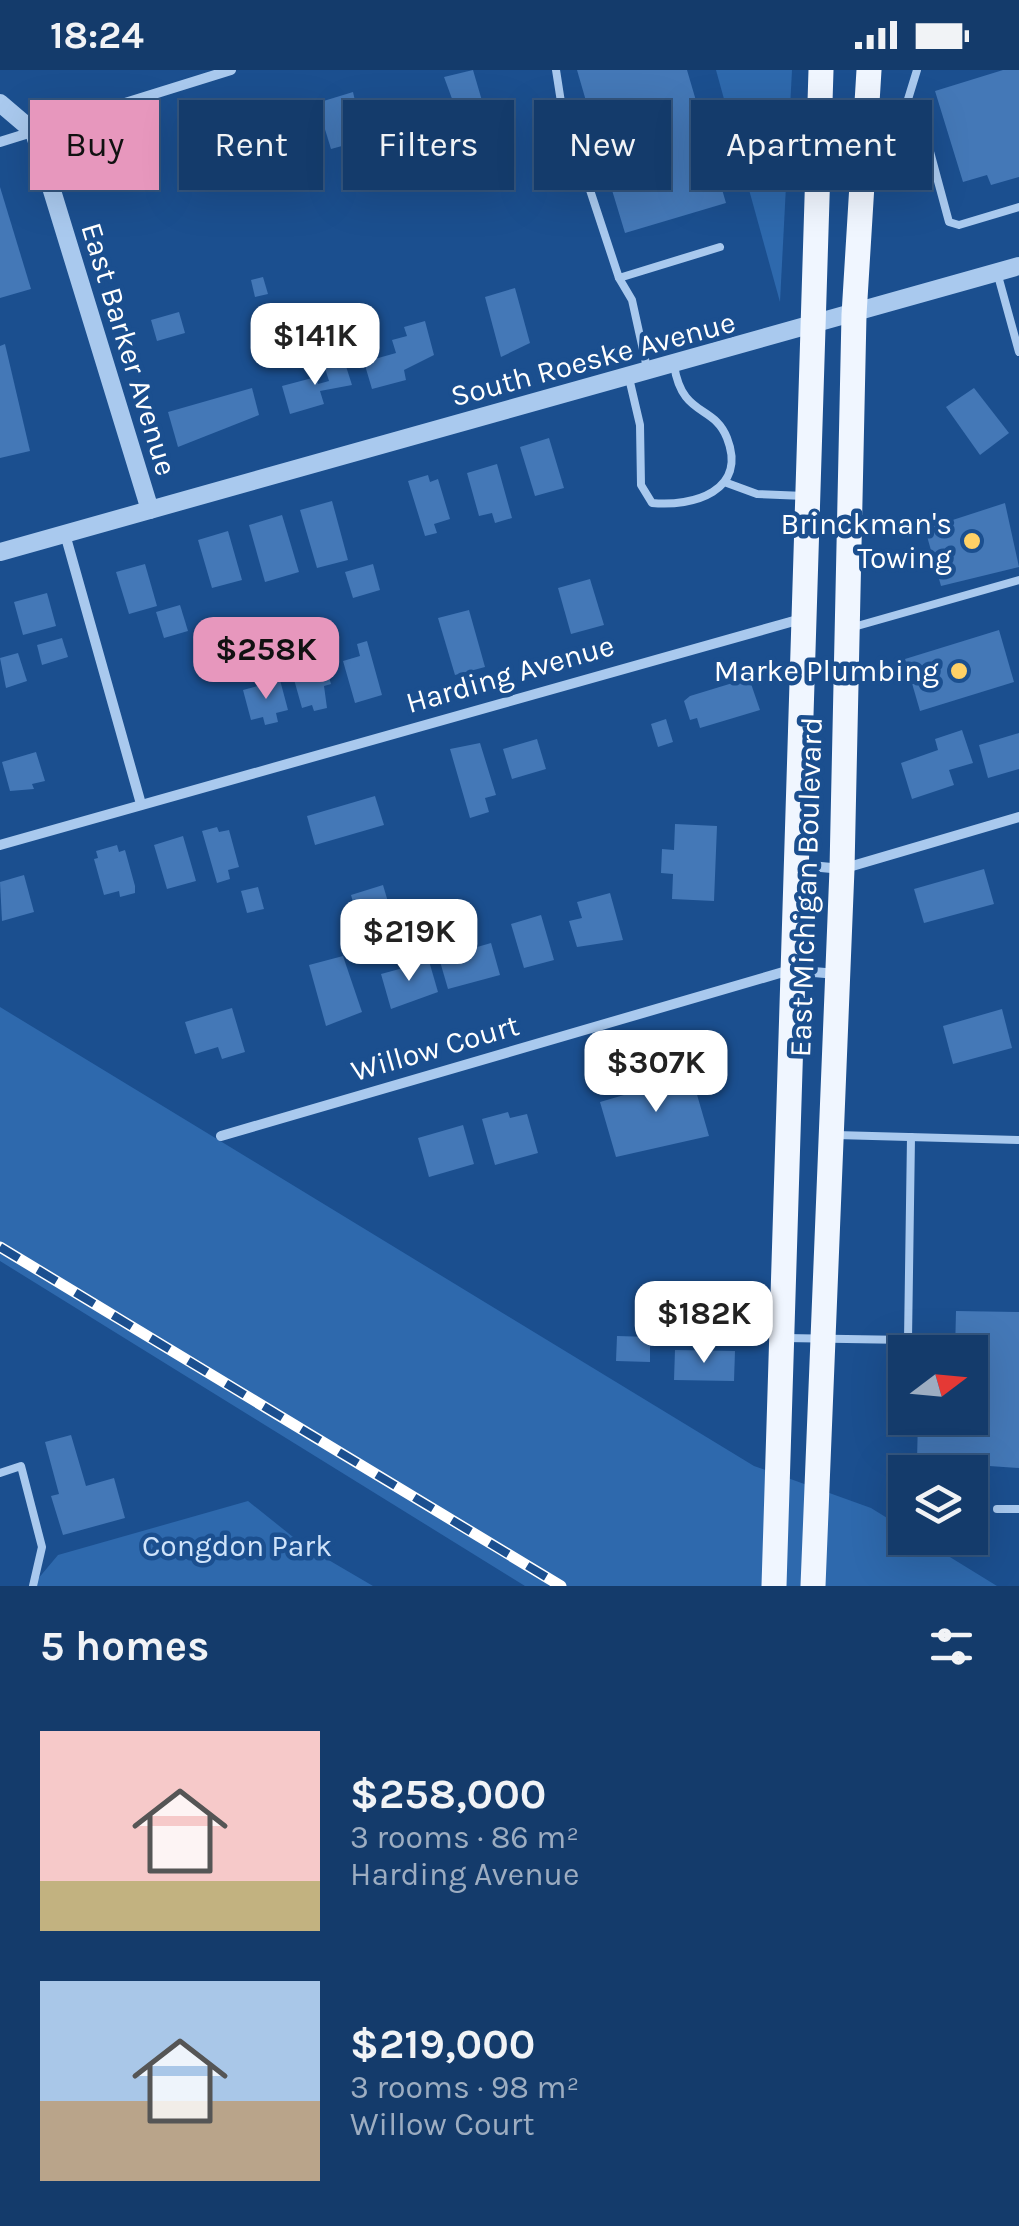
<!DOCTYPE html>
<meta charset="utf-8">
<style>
:root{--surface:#143b6b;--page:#1d4271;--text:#f1f3f6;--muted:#9dadc1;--line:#33557e;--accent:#e797bd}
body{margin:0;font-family:Karla,sans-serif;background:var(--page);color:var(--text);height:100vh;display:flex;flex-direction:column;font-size:38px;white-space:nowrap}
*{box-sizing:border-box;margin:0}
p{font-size:32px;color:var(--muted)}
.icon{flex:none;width:55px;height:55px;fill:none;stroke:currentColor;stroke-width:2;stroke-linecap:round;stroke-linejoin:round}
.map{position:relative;height:1516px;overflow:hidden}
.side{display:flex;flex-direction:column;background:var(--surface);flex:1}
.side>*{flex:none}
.top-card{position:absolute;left:30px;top:30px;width:960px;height:90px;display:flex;gap:20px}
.needle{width:65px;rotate:74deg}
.fabs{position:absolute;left:888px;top:1265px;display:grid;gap:20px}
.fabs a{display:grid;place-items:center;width:100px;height:100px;border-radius:0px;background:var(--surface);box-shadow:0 10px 40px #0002,0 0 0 2px var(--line);font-size:50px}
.price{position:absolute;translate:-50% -85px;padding:0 22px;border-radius:20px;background:#fff;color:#222;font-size:32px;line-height:65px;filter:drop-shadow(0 2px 5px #0008)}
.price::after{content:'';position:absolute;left:50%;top:60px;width:30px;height:22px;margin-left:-15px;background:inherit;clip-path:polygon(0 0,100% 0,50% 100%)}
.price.on{background:var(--accent);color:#111}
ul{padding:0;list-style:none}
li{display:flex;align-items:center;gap:30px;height:250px;padding:0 40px}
li span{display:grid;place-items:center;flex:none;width:280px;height:200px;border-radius:0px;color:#555}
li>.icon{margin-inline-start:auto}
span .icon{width:120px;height:120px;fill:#fffc;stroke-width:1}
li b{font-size:42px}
h2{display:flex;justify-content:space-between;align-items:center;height:120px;padding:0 40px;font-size:42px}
.chip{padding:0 35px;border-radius:0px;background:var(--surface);box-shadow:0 10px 40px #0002,0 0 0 2px var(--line);font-size:35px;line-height:90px}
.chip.on{background:var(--accent);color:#111}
.status{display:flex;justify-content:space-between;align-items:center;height:70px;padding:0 50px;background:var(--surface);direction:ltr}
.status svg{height:28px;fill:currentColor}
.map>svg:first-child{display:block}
.green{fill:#2e69ad}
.building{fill:#4478b7}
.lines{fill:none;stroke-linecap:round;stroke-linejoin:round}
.service{stroke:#a9c9ee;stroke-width:8}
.minor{stroke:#a9c9ee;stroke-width:10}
.tertiary{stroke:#a9c9ee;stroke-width:18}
.primary{stroke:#f0f6ff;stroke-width:25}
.rail-casing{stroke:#fff;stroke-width:11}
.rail{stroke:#1b4f8f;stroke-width:8;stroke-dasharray:22;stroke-linecap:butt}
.poi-dot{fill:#ffd166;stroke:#1b4f8f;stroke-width:4}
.labels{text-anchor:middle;stroke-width:9;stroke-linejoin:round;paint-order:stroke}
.street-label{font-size:30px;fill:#fff;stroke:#1b4f8f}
.poi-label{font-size:30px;fill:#fff;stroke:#1b4f8f;text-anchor:end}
.park-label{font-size:30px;fill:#cfe3fa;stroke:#1b4f8f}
</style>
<div class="status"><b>18:24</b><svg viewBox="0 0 49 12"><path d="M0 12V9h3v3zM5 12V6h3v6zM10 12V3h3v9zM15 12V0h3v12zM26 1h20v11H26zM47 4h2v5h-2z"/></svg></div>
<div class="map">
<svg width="1019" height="1516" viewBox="0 0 1019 1516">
<rect width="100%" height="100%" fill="#1b4f8f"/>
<g class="green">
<polygon points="716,0 792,0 780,232"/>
<polygon points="0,937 754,1396 871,1438 905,1459 905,1468 919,1468 997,1516 525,1516 0,1191"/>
<polygon points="248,1431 303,1475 373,1516 32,1516 58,1485"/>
</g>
<g class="building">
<polygon points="473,0 485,41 479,43 483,58 465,64 444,7"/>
<polygon points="577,0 687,0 726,133 625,163 605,97 594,100 582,59 593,55"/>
<polygon points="1003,0 1019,0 1019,107 991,115 987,105 963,112 935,21"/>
<polygon points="353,22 364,70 331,79 317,33"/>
<polygon points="296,37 309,82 277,92 263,47"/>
<polygon points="0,117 31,219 0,228"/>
<polygon points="263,207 268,224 255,227 251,210"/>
<polygon points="515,218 530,273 501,287 485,227"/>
<polygon points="179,242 185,263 157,271 151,250"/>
<polygon points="425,251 434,285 404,300 406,310 372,319 364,292 396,283 392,270 407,266 404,257"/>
<polygon points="5,274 30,381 0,388 0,276"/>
<polygon points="344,290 352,315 320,321 324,334 290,344 282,316 316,307 318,314 329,311 324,295"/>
<polygon points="252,318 259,345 178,377 168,342"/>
<polygon points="974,318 1009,363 980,385 946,337"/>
<polygon points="549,368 564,418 535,426 520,377"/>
<polygon points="497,394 512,448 495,453 492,443 479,446 467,403"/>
<polygon points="428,405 430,412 438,409 450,449 434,454 437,463 425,466 408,411"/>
<polygon points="332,431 348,490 317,498 300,440"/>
<polygon points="1005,433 1019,497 941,516 925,459"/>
<polygon points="282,445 299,502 265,512 249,455"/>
<polygon points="228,461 242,510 212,518 198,470"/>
<polygon points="145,494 157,536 129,544 116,502"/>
<polygon points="373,494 380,520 353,528 345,502"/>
<polygon points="590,509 604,555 571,564 558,518"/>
<polygon points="47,523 56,556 23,565 14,532"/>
<polygon points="180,535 188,561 164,568 156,542"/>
<polygon points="469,540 485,597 455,605 438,548"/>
<polygon points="999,560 1014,612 920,641 905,589"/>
<polygon points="326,564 330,580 322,582 331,614 324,616 327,638 314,641 312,635 302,638 288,588 293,587 289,574"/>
<polygon points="62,568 68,587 42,595 37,575"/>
<polygon points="367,571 382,625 355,633 343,591 360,586 357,574"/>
<polygon points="18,583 27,611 6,618 0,588"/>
<polygon points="749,608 760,640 700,658 697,648 690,650 684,631 690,626"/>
<polygon points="280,610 288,640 276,643 278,652 265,655 263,647 251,650 243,620"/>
<polygon points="666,649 673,672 658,677 651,654"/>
<polygon points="962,660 973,693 949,700 954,715 912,729 901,693 938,680 935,669"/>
<polygon points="1019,663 1019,699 988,708 979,675"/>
<polygon points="537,669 546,699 512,709 503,679"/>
<polygon points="480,673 496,725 485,728 489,742 470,748 450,679"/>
<polygon points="36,682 45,711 32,714 34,719 10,721 2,692"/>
<polygon points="375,726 384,755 315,775 307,746"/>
<polygon points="675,754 717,756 714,831 672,829 673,804 661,803 662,779 674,780"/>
<polygon points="217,757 219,762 229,760 239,797 228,800 230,809 217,813 202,761"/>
<polygon points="183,766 196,811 167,819 154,775"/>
<polygon points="117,775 119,782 125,780 135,816 135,823 120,827 119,821 104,825 94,789 98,788 96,781"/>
<polygon points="984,799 994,834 924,853 914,819"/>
<polygon points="24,805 34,842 2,851 0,812"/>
<polygon points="383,815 391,842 359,852 351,825"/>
<polygon points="258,817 264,839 247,843 241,821"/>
<polygon points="610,823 623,870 577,877 569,851 582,848 577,832"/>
<polygon points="541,845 554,890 524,898 511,854"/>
<polygon points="491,873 500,905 448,919 439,888"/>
<polygon points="343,886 362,942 326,956 309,895"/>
<polygon points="429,891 438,922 391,939 381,904"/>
<polygon points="232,938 245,982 222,989 218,977 195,984 185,952"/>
<polygon points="1002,939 1012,978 953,994 943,956"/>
<polygon points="689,997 709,1066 616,1087 600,1032 641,1020 639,1012"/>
<polygon points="508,1042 510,1048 527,1044 538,1083 495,1095 482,1049"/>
<polygon points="463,1055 474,1094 429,1107 418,1068"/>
<polygon points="956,1241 1019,1242 1019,1398 917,1391 918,1348 970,1348 970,1282 955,1282"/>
<polygon points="617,1266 650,1267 650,1292 616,1291"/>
<polygon points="675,1280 735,1281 734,1311 674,1310"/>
<polygon points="71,1365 86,1416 114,1408 125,1448 63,1465 51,1426 59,1424 45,1372"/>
</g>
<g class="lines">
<g class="service">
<polyline points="556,0 561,32 619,208 720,177"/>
<polyline points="905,39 922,52 949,152 959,155 1019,137"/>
<polyline points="871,47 905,39 917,0"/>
<polyline points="997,202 1019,282"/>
<polyline points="619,208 632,230 647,298"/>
<path d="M629,308L640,355L641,415L652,433C693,437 748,421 727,368C714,334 682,348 674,295"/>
<polyline points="727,413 757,424 805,426"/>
<polyline points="850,558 1019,510"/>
<polyline points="836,1065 1019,1070"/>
<polyline points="785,1268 908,1270 911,1067"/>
<polyline points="0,1403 21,1396 42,1477 33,1516"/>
<polyline points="997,1439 1019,1439"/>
</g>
<g class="minor">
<polyline points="0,72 231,0"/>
<polyline points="65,464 141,734"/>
<polyline points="0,775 801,549"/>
<polyline points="800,795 842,799 1019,747"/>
<polyline points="221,1066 790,900 837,904"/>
</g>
<g class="tertiary">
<polyline points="0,33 34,62 150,440"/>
<polyline points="0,482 1019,196"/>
</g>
<g class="primary">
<polyline points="774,1516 821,0"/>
<polyline points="813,1516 842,799 854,245 869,0"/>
</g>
<g class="rail-casing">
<polyline id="rail" points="0,1177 561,1516"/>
</g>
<use href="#rail" class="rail"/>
</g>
<g class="poi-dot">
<circle cx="972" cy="471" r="10"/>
<circle cx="959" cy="601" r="10"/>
</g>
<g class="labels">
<g class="street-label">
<text transform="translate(129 279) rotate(73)" y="10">East Barker Avenue</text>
<text transform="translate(593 289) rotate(-15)" y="10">South Roeske Avenue</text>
<text transform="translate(510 604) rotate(-16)" y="10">Harding Avenue</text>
<text transform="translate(806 817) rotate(-88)" y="10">East Michigan Boulevard</text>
<text transform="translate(435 978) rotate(-16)" y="10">Willow Court</text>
</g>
<g class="poi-label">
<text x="952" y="464">Brinckman's<tspan x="952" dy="34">Towing</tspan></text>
<text x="939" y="611">Marke Plumbing</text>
</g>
<g class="park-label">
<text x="237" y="1486">Congdon Park</text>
</g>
</g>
</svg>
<div class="fabs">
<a><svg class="needle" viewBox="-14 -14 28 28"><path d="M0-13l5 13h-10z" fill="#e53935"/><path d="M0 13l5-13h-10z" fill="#9dadc1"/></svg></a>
<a><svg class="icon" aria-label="layers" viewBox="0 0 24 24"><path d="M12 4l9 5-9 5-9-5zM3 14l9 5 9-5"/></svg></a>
</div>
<b class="price" style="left:315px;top:318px">$141K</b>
<b class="price on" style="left:266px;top:632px">$258K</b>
<b class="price" style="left:409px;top:914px">$219K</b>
<b class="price" style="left:656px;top:1045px">$307K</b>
<b class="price" style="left:704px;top:1296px">$182K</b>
<div class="top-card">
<a class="chip on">Buy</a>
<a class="chip">Rent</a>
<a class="chip">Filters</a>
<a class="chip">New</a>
<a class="chip">Apartment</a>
</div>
</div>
<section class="side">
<h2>5 homes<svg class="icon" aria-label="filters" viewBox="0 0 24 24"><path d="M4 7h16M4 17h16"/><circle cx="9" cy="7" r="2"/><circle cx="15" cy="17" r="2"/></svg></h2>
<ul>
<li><span style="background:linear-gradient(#f6c9c9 75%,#c2b280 0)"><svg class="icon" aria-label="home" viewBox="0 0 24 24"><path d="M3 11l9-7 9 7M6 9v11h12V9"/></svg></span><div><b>$258,000</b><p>3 rooms · 86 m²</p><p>Harding Avenue</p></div></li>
<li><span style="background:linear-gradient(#a9c7e8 60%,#b9a48a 0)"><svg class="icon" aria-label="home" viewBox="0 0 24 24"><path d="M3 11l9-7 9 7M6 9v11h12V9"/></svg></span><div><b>$219,000</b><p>3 rooms · 98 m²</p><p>Willow Court</p></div></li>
</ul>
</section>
